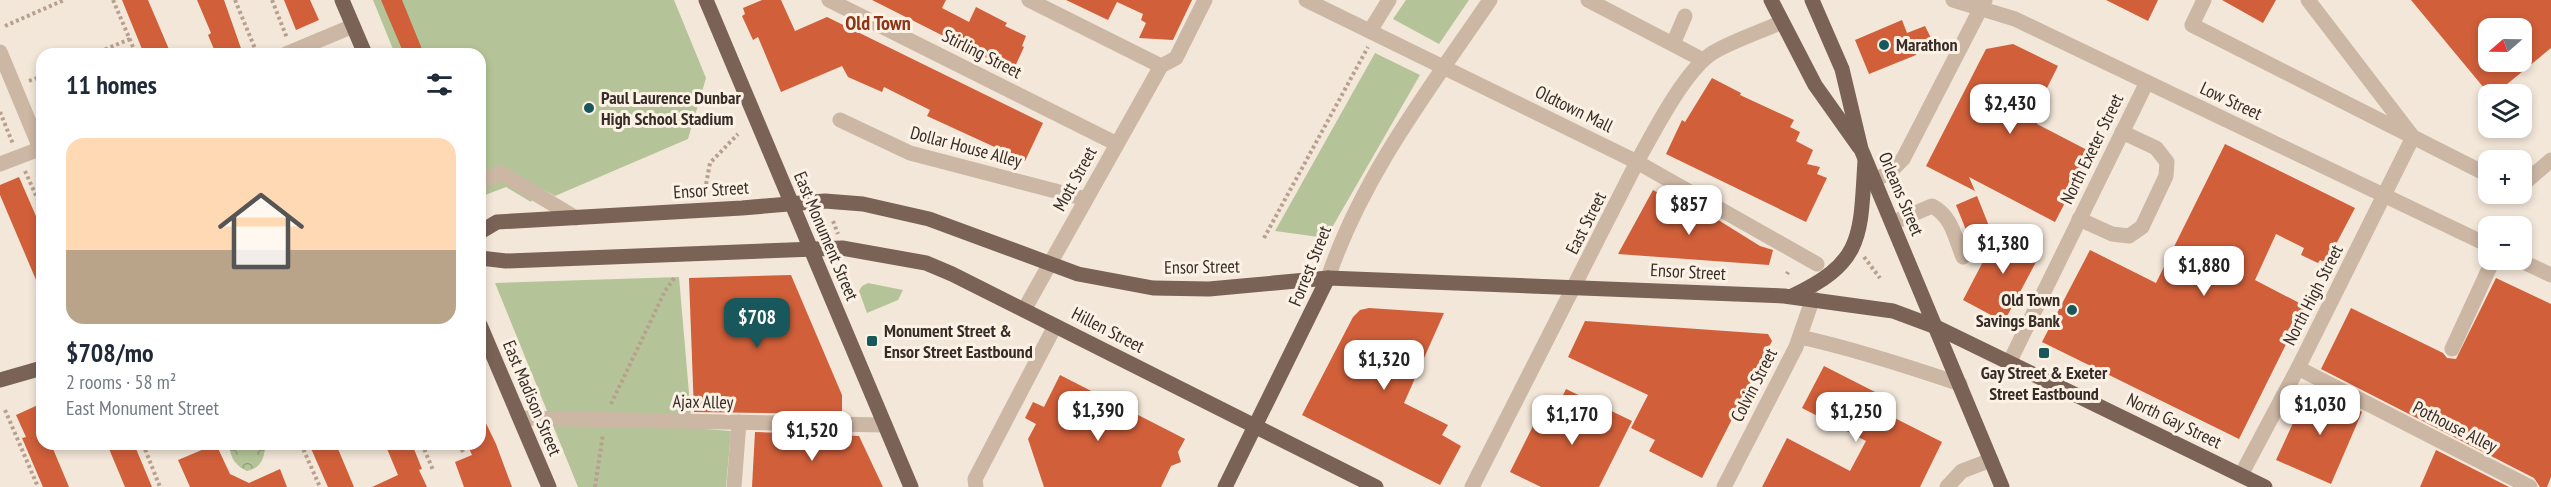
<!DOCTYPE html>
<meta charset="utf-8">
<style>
:root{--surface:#fff;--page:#f2f2f3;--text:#1f2937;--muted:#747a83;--line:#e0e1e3;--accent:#18575c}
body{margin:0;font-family:"PT Sans Narrow",sans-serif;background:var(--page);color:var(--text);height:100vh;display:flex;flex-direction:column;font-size:22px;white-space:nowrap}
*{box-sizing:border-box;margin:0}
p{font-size:20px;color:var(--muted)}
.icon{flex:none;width:33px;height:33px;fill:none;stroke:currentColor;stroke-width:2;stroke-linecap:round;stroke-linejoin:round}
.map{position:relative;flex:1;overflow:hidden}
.details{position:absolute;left:36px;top:48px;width:450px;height:402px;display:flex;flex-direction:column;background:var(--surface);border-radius:18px;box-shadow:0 3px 9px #0003}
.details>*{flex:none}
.needle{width:39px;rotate:250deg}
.tools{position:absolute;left:2478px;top:18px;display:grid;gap:12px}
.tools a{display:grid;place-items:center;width:54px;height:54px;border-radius:12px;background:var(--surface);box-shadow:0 3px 9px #0003;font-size:30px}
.price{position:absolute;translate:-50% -51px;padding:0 14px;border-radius:12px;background:#fff;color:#222;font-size:20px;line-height:39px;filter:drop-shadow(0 2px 3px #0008)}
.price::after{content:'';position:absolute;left:50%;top:36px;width:18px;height:14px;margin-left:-9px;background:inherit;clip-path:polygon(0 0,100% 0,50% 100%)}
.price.selected{background:var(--accent);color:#fff}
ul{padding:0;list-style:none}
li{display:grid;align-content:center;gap:12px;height:318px;padding:0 30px}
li+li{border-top:2px solid var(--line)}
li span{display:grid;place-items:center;height:186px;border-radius:18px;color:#555}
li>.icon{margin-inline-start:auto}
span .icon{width:108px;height:108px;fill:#fffc;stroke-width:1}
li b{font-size:26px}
h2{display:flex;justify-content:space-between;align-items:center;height:72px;padding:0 30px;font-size:26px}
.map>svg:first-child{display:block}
.grass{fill:#b5c498}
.park{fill:url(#park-crowns)}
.building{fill:#d05f3a;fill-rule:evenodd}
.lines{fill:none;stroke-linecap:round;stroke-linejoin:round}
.path{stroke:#b8a08e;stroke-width:4;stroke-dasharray:3 3;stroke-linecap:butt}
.minor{stroke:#ccb6a4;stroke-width:15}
.major{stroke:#7a6256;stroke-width:15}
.poi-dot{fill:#18575c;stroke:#fbf1e5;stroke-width:2}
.labels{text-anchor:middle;stroke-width:6;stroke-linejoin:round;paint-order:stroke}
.poi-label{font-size:18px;font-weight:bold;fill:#372c26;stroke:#fbf1e5;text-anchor:start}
.street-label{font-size:18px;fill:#372c26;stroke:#fbf1e5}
.neighbourhood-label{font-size:20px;font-weight:bold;fill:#8d3419;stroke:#fbf1e5}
</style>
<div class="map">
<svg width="2551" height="487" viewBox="0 0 2551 487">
<defs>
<pattern id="park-crowns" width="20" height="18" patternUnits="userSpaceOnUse" patternTransform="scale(1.5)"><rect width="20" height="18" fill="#b5c498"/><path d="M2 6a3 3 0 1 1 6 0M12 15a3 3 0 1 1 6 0" fill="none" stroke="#949f7c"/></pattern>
</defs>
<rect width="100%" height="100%" fill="#f3e7d9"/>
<g class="grass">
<polygon points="373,0 674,0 706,78 688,139 555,196 538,187 531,202 506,187 480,197 480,54 395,54"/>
<polygon points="1406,0 1469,0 1439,44 1393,19"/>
<polygon points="1375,53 1420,75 1326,238 1275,231"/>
<polygon points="679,277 692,428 731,431 726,487 578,487 495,283"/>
<polygon points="868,283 903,290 898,300 867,313 859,291 862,286"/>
</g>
<path class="park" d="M230,444H265C265,458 261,468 247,471C236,466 229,457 230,444Z"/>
<g class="building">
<polygon points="122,0 148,0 171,54 144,54"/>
<polygon points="197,0 224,0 243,54 216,54 208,35 211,33"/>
<polygon points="284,0 310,0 319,20 296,30"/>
<polygon points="381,0 402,0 424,54 404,54"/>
<polygon points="762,0 781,0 795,31 827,17 1043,123 1025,161 927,116 930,110 884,87 882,92 848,77 842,66 781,92 758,37 753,40 742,16 745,14 743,8"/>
<polygon points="872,0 946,0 942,8 969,22 976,7 1007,23 1005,26 1026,36 1022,46 1024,47 1013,71"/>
<polygon points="1066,0 1192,0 1173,40 1139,38 1146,23 1141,20 1143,14 1117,2 1108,20"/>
<polygon points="2106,0 2158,0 2148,21"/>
<polygon points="2222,0 2276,0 2263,23"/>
<path d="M2411,0H2551V48L2495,94H2489ZM2488,28H2522V62H2488Z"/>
<polygon points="1902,20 1907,33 1925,26 1933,42 1914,49 1916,55 1869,74 1855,40"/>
<polygon points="2013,44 2058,66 2037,108 2042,111 2037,124 2091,152 2055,222 1969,177 1975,191 1926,166 1986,49"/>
<polygon points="1712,78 1741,93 1740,95 1794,120 1790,127 1800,132 1796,141 1813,150 1807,164 1820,167 1817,174 1827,178 1806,222 1666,154 1682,120 1685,122"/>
<polygon points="2225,144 2355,208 2326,263 2320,260 2318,263 2301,255 2304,248 2276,234 2255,280 2305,306 2239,439 2042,342 2090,250 2156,283"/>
<polygon points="19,177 42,230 42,294 0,195 0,185"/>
<polygon points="1653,190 1705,218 1707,213 1760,246 1773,250 1769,265 1618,254"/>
<polygon points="1977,196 1989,226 1968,235 1956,205"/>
<polygon points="1999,231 2007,235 2009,231 2043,249 2004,322 1963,300"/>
<polygon points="791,275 842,395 842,414 694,412 689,278"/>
<polygon points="2496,278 2551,304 2551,477 2547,487 2540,487 2534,478 2321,369 2351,308 2443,353 2447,358 2456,359"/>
<polygon points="1369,308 1444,313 1404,403 1448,425 1442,435 1461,446 1440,485 1302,415 1353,317 1360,310"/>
<polygon points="1585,321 1768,334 1772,341 1702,478 1649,451 1655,440 1631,428 1648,395 1568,357"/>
<polygon points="1824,366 1877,393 1871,406 1942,442 1920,487 1762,487 1787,438 1850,471 1866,441 1802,408"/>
<polygon points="1060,375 1185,439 1178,452 1181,462 1171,466 1161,487 1044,487 1028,439 1036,424 1025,418 1033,402 1044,407"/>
<polygon points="2312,386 2362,412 2331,484 2276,460 2306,395"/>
<polygon points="1566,389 1632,421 1599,487 1541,487 1510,472 1533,426 1545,432"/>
<polygon points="38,405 42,414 42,444 51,444 69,487 43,487 22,438 26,437 16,415"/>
<polygon points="480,411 496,444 512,487 464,487 455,462 472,455 467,444 480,444"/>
<polygon points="755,432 859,436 883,487 752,487"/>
<polygon points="107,444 134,444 152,487 125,487"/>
<polygon points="216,444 230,474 249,483 280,469 287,487 190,487 178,460"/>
<polygon points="309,444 336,444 354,487 328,487"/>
<polygon points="385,444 412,444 422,469 419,470 427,487 372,487 398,475"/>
<polygon points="2436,450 2509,487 2420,487"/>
</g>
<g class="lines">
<g class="path">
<polyline points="113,0 136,54"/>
<polyline points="235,0 256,51"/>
<polyline points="272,0 287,38"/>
<polyline points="5,26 64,0"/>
<polyline points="94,54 130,39"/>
<polyline points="29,81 42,76"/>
<polyline points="0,112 13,144"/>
<polyline points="25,171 42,209"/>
<polyline points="705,190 710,163 738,134"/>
<polyline points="833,221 838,234"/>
<polyline points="1264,238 1368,47"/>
<polyline points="1864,257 1880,278"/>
<polyline points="1787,274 1788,272"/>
<polyline points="611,404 665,291 675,277"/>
<polyline points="5,410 38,487"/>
<polyline points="143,444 160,487"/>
<polyline points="301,444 320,487"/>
<polyline points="422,444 433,470"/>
<polyline points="459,444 464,454"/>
<polyline points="595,487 603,434"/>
</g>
<g class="minor">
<polyline points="829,0 1117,144"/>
<polyline points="1029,0 1161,66"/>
<polyline points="1306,0 1637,162 1817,264"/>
<polyline points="1588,0 1703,60"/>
<polyline points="1953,0 2015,19 2488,245"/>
<polyline points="2204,0 2192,25 2488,175"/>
<polyline points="1370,31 1389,0"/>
<polyline points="1673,44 1685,16"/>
<polyline points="0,52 40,148"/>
<polyline points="286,54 353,26"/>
<polyline points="840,120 910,153 1086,199"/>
<polyline points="0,164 42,148"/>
<polyline points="484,180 501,173 576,218"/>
<polyline points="1874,180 1889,173 1903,159 1985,0"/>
<polyline points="2522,185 2551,160"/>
<polyline points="2079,219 2112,234 2129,236 2142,227 2166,176 2167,162 2156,148 2122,132"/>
<path d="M1892,223L1932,206C1952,216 1955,238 1963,257"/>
<polyline points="2519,260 2551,275"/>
<path d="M1328,278C1362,176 1430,88 1490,0"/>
<polyline points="1024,310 1161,66 1176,58 1205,0"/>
<path d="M1800,337C1855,349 1907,366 1960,384"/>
<polyline points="2452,349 2493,260"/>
<polyline points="2009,363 2147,82"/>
<polyline points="2298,368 2530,487"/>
<polyline points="520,418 885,425"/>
<polyline points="2241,475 2298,368 2413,137 2308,0"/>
<polyline points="734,487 739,422"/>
<polyline points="976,487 975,479 1055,326"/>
<path d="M1472,487L1637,162C1653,133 1686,68 1714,52C1735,40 1760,32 1782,22"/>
<polyline points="1724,487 1796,347 1813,298"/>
<polyline points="1947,487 1962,471 1991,460"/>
</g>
<g class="major">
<polyline points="342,0 365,54"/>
<polyline points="706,0 911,487"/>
<polyline points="1771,0 1815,85 1859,147"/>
<polyline points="1812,0 1842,69 1861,149 2002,487"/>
<polyline points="480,232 497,222 742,208 825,201 863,204 929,219 1078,274 1153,288 1209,289 1328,278 1784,296 1893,311 1936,327 2265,487"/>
<polyline points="480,258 506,261 842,248 926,263 952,274 1376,487"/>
<path d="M1792,296C1865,262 1860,235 1865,161"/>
<polyline points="480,325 549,487"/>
<polyline points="0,380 42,368"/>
<polyline points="1225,487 1328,278"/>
</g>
</g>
<g class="poi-dot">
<circle cx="1884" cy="45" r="6"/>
<circle cx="589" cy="108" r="6"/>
<circle cx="2072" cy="310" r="6"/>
<rect x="866" y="335" width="12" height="12" rx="3"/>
<rect x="2038" y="347" width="12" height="12" rx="3"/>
</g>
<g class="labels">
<g class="poi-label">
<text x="1896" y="51">Marathon</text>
<text x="601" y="104">Paul Laurence Dunbar<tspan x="601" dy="21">High School Stadium</tspan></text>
<text x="2060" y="306" text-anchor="end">Old Town<tspan x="2060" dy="21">Savings Bank</tspan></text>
<text x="884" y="337">Monument Street &amp;<tspan x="884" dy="21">Ensor Street Eastbound</tspan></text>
<text x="2044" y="379" text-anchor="middle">Gay Street &amp; Exeter<tspan x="2044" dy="21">Street Eastbound</tspan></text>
</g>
<g class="street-label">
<text transform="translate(982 54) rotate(27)" y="6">Stirling Street</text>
<text transform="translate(2231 101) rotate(25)" y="6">Low Street</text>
<text transform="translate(1574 109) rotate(26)" y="6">Oldtown Mall</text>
<text transform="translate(966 147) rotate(15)" y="6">Dollar House Alley</text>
<text transform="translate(2092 149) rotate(-64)" y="6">North Exeter Street</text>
<text transform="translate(1075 179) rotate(-61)" y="6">Mott Street</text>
<text transform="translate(711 190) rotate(-4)" y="6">Ensor Street</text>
<text transform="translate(1901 194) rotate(67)" y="6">Orleans Street</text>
<text transform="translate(1586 223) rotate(-63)" y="6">East Street</text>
<text transform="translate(826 236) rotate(67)" y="6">East Monument Street</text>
<text transform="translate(1310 266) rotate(-68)" y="6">Forrest Street</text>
<text transform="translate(1202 267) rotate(-1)" y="6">Ensor Street</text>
<text transform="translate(1688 272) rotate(3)" y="6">Ensor Street</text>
<text transform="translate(2313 295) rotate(-63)" y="6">North High Street</text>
<text transform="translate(1108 330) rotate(27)" y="6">Hillen Street</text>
<text transform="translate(1754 385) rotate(-63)" y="6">Colvin Street</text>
<text transform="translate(532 398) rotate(67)" y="6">East Madison Street</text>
<text transform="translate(703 402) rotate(1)" y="6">Ajax Alley</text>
<text transform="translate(2174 421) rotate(26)" y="6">North Gay Street</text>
<text transform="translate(2455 427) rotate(27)" y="6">Pothouse Alley</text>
</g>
<g class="neighbourhood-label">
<text x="878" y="30">Old Town</text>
</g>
</g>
</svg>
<div class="tools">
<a><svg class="needle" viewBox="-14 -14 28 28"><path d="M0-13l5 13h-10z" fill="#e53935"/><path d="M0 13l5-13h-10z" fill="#747a83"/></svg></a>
<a><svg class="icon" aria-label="layers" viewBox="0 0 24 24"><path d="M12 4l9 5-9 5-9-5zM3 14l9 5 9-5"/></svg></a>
<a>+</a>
<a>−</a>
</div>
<b class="price" style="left:2010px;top:135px">$2,430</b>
<b class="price" style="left:1689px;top:236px">$857</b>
<b class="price" style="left:2003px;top:275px">$1,380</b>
<b class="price" style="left:2204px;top:297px">$1,880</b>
<b class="price selected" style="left:757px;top:349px">$708</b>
<b class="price" style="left:1384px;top:391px">$1,320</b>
<b class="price" style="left:2320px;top:436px">$1,030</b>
<b class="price" style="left:1098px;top:442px">$1,390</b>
<b class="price" style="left:1856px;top:443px">$1,250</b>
<b class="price" style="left:1572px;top:446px">$1,170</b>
<b class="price" style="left:812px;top:462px">$1,520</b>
<section class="details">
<h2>11 homes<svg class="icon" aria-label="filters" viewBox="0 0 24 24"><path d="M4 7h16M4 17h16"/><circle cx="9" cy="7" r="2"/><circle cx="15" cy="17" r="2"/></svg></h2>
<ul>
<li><span style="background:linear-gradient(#ffd9b3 60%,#b9a48a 0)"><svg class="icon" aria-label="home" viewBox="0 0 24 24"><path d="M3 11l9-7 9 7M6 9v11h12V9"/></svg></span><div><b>$708/mo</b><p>2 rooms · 58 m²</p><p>East Monument Street</p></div></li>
</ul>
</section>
</div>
